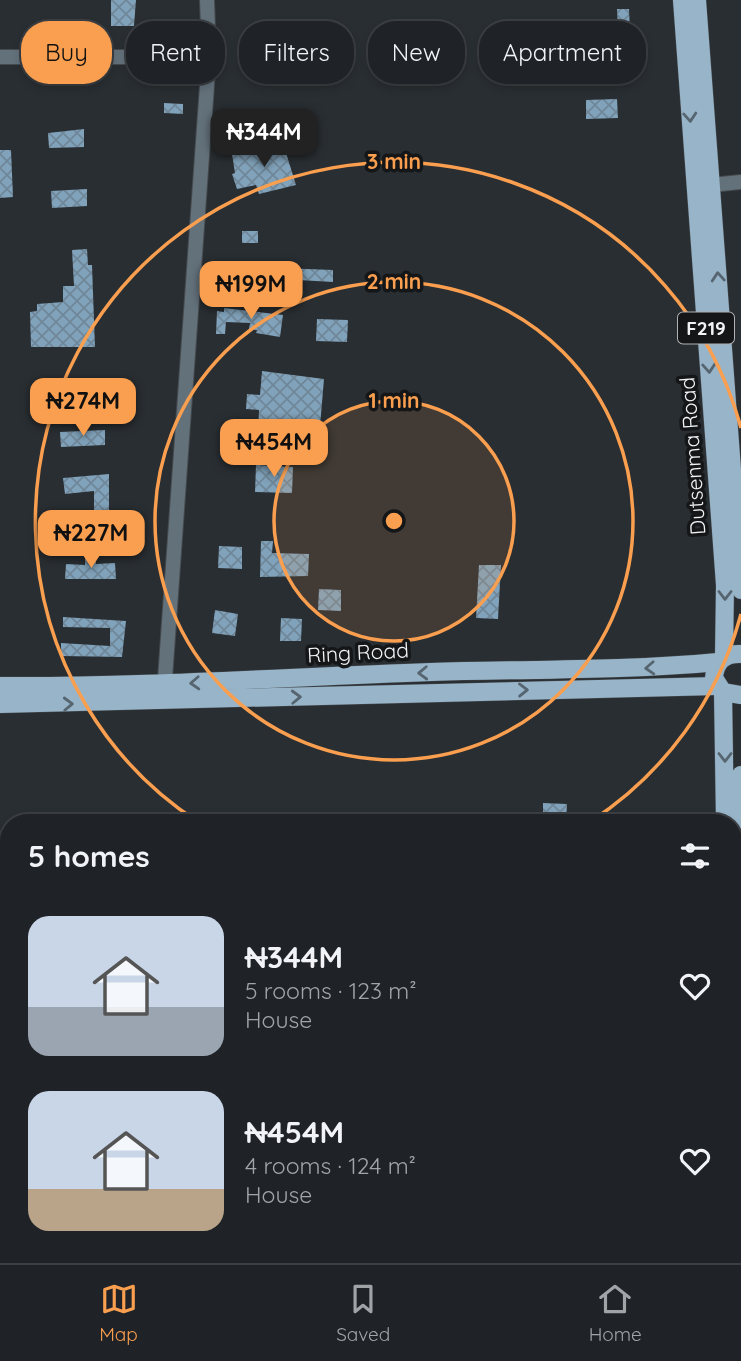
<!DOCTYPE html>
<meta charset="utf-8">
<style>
:root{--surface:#1f2226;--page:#2c2f32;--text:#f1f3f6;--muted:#a1a4a7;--line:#3c3f43;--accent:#fa9f4f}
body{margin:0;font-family:Quicksand,sans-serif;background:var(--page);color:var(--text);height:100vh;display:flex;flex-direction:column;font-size:26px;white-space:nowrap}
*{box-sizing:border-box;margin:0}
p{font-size:23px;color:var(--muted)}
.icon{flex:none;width:38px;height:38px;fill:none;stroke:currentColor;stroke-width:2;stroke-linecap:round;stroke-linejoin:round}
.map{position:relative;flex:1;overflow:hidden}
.details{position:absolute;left:0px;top:814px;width:742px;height:450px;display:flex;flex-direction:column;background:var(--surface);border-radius:28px 28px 0 0;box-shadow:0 4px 10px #0003,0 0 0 2px var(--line)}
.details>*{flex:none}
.top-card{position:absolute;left:21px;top:21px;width:700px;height:63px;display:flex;gap:14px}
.price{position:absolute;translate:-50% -60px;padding:0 16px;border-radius:14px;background:var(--accent);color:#111;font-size:23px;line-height:46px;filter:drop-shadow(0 2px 4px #0008)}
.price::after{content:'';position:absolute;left:50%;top:42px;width:21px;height:16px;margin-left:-10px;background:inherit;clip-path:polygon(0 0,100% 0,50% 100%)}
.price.on{background:#222;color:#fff}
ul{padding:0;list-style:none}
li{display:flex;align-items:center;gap:21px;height:175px;padding:0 28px}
li span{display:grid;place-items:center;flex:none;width:196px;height:140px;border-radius:21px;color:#555}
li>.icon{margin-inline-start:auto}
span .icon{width:84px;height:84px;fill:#fffc;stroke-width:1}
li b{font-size:30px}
h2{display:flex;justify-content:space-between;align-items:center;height:84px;padding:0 28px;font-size:30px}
.chip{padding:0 24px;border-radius:28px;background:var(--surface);box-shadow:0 4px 10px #0003,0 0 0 2px var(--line);font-size:24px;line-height:63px}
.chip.on{background:var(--accent);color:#111}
.dock{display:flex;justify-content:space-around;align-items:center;height:98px;border-top:2px solid var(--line);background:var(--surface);font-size:19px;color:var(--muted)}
.dock a{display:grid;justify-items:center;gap:4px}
.dock .on{color:var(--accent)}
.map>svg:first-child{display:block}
.building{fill:url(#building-cross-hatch)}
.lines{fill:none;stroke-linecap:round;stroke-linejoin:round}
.minor-casing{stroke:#454a4e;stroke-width:16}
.major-casing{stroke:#454a4e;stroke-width:19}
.minor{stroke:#63717b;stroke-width:14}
.major{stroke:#97b4c9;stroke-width:18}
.oneway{stroke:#566570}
.ring{fill:none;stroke:#fa9f4f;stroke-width:3.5}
.labels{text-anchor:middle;stroke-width:7;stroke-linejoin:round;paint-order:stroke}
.shield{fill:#141618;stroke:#afb1b4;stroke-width:2}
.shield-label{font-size:19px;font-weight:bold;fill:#f1f4f7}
.street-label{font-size:21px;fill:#f1f4f7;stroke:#141618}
.centre{fill:#fa9f4f;stroke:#141618;stroke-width:3.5}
.ring-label{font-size:21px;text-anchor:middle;font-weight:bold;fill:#fa9f4f;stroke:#141618;stroke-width:7;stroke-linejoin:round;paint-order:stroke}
</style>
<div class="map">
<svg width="741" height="1263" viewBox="0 0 741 1263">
<defs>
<pattern id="building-cross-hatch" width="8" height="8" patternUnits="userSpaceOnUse" patternTransform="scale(1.75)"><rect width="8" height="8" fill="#80a2ba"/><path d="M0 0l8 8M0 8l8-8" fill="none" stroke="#6f8798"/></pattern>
</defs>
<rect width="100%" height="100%" fill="#292e32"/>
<g class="building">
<polygon points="111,0 136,0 134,26 111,26"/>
<polygon points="617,9 629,9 630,32 618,32"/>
<rect x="60" y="29" width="17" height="11"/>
<polygon points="562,36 579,36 580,49 586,48 586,60 581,60 581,74 563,74"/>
<polygon points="617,99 618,118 586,119 586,100"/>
<polygon points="164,103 183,104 183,114 164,113"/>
<polygon points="84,129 84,147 49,148 48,133"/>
<polygon points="282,140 296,185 259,194 256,185 237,189 232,174 235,173 232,154 253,151"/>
<polygon points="0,150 11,150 13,197 0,198"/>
<polygon points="87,189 87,206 52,208 51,191"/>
<rect x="242" y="231" width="16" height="12"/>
<polygon points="87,249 88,265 92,265 95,347 31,347 30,312 37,311 37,304 63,302 63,286 74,286 72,250"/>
<polygon points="229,266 333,270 333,282 228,276"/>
<polygon points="224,308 283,315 280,337 256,333 257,330 249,329 250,323 226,322 225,334 216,334 217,311 224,312"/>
<polygon points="317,319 348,320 347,342 316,341"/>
<polygon points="262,371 324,379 319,438 258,434 259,410 246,409 247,394 260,395"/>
<polygon points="105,430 105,445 61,447 60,432"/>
<polygon points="256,465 293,467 292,493 255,492"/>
<polygon points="109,474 109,519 113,519 113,535 65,536 65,519 83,519 83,511 94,510 94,491 65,494 63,478"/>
<polygon points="261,541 273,541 272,553 309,554 308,576 260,577"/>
<polygon points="219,546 242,547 242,569 218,568"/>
<polygon points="85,556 96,556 96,564 115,563 116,579 65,579 66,564 85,565"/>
<polygon points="479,565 501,565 498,619 476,618"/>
<polygon points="319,589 341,590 341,611 318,610"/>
<polygon points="215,610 238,614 235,636 212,633"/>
<polygon points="63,617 126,621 122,657 61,656 61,643 110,646 110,628 63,627"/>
<polygon points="281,618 302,619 301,641 280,641"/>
<polygon points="543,803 567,804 566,822 532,822 533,814 543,815"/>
<rect x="0" y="1071" width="9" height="20"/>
</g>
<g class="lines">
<g class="minor-casing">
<g id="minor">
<polyline points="0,57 209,57"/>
<polyline points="711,185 741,182"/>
<polyline points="164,693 209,57 207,0"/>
</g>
</g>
<g class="major-casing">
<g id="major">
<polyline points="682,0 725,585 724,657"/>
<polyline points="697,0 741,590"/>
<path d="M741,654C724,653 715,662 714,678L723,692L741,695"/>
<path d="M0,686C144,687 287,677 431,672C527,669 622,671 718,662"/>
<polyline points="723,692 725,822"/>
<polyline points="0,704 717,686"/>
<polyline points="733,964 741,775"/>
<polyline points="674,1263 676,1255"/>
<polyline points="690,1263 692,1255"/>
</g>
</g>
<use href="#minor" class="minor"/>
<use href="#major" class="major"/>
</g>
<defs><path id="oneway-chevron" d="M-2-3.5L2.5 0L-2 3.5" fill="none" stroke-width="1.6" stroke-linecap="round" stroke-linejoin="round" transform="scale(1.75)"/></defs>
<g class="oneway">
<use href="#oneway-chevron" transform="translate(690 117) rotate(86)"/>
<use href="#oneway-chevron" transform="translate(718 277) rotate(-94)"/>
<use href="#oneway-chevron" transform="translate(709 368) rotate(86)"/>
<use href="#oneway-chevron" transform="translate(725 595) rotate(90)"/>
<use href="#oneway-chevron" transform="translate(650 668) rotate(177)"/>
<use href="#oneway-chevron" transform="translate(423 673) rotate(178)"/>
<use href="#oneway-chevron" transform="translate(195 683) rotate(177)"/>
<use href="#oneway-chevron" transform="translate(523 690) rotate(-1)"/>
<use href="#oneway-chevron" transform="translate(296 697) rotate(-2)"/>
<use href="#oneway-chevron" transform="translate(68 704) rotate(-2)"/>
<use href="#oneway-chevron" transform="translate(725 757) rotate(90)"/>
</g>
<circle cx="394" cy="521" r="120" fill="#fa9f4f" fill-opacity=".12"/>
<g class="ring">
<circle cx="394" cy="521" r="120"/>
<circle cx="394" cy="521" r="239"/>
<path d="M741 614A359 359 0 0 1 590 822M198 822A359 359 0 1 1 741 428"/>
</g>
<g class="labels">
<rect class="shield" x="678" y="312.5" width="56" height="31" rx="5"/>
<g class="shield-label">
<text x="706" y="335">F219</text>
</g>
<g class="street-label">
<text transform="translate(693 456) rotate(-94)" y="7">Dutsenma Road</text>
<text transform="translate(358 653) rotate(-3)" y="7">Ring Road</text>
</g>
</g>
<circle cx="394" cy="521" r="10" class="centre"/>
<g class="ring-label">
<text x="394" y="169">3 min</text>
<text x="394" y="289">2 min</text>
<text x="394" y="408">1 min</text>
</g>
</svg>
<b class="price on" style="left:264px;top:169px">₦344M</b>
<b class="price" style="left:251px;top:321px">₦199M</b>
<b class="price" style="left:83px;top:438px">₦274M</b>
<b class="price" style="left:274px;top:479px">₦454M</b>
<b class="price" style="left:91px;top:570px">₦227M</b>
<div class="top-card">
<a class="chip on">Buy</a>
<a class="chip">Rent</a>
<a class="chip">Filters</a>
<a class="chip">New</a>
<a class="chip">Apartment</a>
</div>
<section class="details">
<h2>5 homes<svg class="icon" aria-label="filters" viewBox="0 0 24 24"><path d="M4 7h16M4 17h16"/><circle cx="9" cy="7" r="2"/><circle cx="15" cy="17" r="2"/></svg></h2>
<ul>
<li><span style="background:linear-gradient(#c9d6e8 65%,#9aa5b1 0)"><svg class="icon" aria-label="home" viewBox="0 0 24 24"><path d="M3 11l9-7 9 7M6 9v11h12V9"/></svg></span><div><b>₦344M</b><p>5 rooms · 123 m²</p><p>House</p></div><svg class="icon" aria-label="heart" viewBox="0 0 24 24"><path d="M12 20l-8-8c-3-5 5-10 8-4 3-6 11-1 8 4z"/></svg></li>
<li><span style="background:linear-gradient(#c9d6e8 70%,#b9a48a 0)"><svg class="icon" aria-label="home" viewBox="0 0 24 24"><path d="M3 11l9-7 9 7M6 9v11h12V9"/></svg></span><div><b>₦454M</b><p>4 rooms · 124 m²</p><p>House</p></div><svg class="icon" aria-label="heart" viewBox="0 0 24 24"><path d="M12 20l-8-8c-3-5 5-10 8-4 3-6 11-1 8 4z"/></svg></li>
</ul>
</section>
</div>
<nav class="dock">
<a class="on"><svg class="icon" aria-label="map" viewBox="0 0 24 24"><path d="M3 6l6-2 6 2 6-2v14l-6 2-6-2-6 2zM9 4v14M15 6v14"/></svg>Map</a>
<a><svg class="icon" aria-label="saved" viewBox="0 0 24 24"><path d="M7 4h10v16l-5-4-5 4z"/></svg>Saved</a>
<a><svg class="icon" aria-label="home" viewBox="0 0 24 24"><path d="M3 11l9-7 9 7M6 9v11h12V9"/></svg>Home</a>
</nav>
